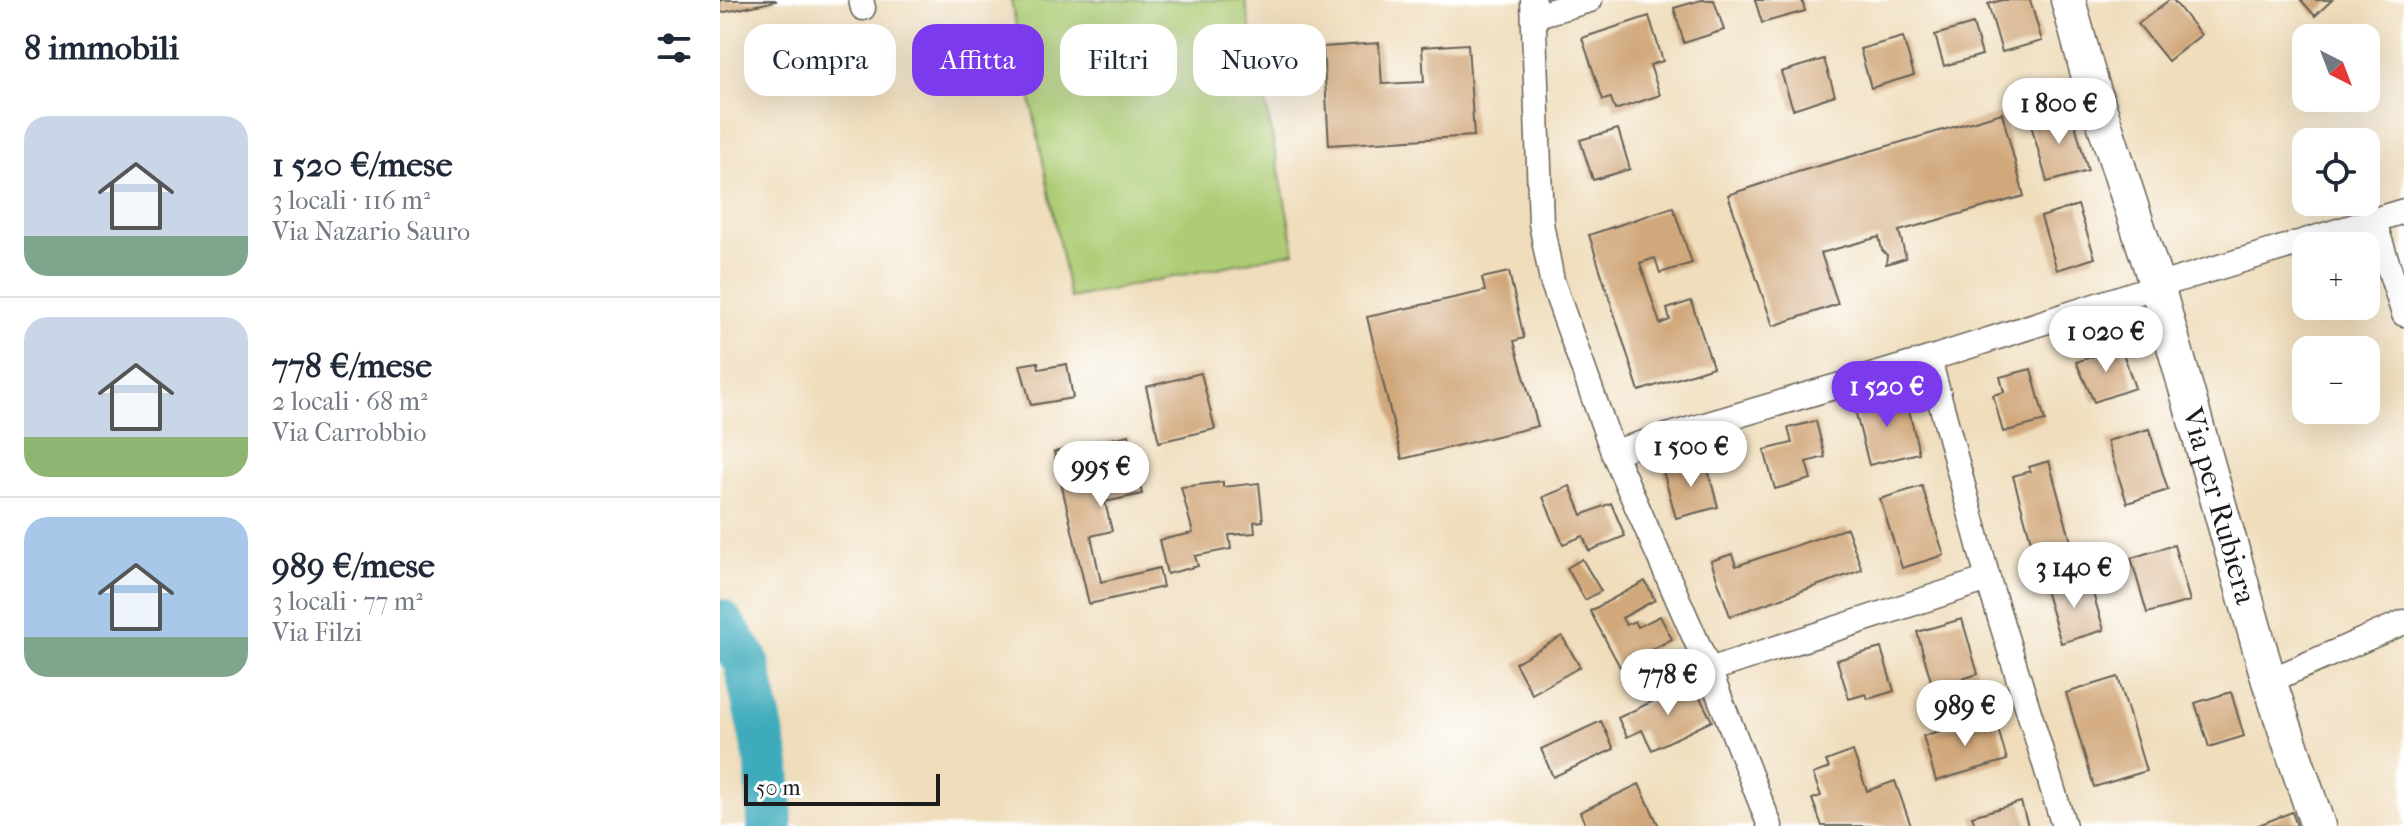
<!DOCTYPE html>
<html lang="it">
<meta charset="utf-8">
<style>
:root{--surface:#fff;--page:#f2f2f3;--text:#1f2937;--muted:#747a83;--line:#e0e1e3;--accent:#7c3aed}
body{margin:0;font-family:"IM FELL French Canon",serif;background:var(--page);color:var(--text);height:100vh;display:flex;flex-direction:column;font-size:30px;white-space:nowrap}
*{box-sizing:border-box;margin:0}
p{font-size:26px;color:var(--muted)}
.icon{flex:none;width:44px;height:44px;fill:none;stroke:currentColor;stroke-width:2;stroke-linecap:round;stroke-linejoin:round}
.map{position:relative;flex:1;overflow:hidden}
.drawer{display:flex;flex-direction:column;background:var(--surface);width:720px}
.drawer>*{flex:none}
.banner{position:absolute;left:24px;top:24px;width:760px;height:72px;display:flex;gap:16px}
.needle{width:52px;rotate:138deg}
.buttons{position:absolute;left:1572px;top:24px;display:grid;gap:16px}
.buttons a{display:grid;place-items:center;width:88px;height:88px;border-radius:16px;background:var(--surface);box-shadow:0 8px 32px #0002;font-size:40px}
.scale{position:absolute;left:24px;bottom:20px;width:196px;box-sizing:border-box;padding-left:8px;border:4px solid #1c1c1c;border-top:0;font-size:22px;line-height:28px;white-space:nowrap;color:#1c1c1c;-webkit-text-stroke:6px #fff;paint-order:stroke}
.price{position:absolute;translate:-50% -68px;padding:0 18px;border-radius:28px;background:#fff;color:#222;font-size:26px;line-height:52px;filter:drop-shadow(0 2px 4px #0008)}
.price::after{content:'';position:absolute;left:50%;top:48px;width:24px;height:18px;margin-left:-12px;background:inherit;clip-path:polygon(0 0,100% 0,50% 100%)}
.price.active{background:var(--accent);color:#fff}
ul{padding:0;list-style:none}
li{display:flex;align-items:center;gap:24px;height:200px;padding:0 24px}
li+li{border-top:2px solid var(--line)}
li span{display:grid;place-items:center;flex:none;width:224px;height:160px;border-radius:24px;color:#555}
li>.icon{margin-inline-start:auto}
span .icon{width:96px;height:96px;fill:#fffc;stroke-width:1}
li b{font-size:34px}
h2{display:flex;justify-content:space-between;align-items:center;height:96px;padding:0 24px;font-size:34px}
.chip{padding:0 28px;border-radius:24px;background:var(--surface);box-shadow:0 8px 32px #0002;font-size:28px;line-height:72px}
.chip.active{background:var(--accent);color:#fff}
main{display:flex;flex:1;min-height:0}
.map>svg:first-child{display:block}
.green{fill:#adcc74;stroke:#647448;stroke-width:2}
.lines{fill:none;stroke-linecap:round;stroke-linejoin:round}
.river{stroke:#3eabbc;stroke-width:46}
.building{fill:#d1a87c}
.street-casing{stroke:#666054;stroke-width:27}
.secondary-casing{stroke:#666054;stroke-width:37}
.street{stroke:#fff;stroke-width:24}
.secondary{stroke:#fff;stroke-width:34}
.labels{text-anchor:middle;stroke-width:8;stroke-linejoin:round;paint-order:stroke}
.street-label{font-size:30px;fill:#1c1c1c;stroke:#fff}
</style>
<main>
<section class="drawer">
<h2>8 immobili<svg class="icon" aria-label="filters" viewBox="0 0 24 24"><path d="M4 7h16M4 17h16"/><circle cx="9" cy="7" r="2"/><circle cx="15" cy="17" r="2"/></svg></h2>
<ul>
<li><span style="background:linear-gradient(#c9d6e8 75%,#7fa58c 0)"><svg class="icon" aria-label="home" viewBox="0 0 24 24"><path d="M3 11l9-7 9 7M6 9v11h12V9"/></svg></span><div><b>1 520 €/mese</b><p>3 locali · 116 m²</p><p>Via Nazario Sauro</p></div></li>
<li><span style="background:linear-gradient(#c9d6e8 75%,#8fb573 0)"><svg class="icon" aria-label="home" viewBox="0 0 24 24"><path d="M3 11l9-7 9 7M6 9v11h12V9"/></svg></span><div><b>778 €/mese</b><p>2 locali · 68 m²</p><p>Via Carrobbio</p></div></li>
<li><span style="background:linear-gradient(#a9c7e8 75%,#7fa58c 0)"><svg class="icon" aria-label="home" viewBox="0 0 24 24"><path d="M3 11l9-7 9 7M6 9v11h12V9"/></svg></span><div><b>989 €/mese</b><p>3 locali · 77 m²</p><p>Via Filzi</p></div></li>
</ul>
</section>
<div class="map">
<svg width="1684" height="826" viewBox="0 0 1684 826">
<rect width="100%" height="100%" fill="#fff"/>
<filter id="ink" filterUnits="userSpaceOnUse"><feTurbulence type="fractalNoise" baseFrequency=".0125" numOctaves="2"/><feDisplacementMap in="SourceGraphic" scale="16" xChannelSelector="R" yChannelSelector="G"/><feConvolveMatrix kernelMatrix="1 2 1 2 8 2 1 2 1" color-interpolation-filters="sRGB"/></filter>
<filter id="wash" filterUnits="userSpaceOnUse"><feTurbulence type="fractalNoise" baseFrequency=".006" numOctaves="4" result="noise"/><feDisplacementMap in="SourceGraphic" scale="32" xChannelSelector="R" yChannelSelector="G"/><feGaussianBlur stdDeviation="1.8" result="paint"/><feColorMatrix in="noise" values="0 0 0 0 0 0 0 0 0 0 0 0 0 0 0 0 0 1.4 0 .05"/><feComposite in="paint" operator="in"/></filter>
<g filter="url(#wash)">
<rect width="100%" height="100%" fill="#efddbb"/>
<polygon class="green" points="291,0 525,0 575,252 350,298"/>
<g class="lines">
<polyline class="river" points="0,622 26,661 48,765 50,826"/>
</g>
<g id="blocks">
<g class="building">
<polygon points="0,0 55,0 56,1 0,13"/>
<polygon points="981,0 994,0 1004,30 964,43 954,8"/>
<polygon points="1035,0 1082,0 1085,11 1042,23"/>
<polygon points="1282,0 1310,0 1322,41 1282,52 1268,4"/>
<polygon points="1449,0 1453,0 1481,35 1448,61 1418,24"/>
<polygon points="1581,0 1612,0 1595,16"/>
<polygon points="929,16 943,61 930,65 940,95 895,110 891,98 883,100 862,38"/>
<polygon points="1253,24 1262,55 1224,66 1215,35"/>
<polygon points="1183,37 1194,75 1151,88 1140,49"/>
<polygon points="659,43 662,84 704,82 702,47 748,44 754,136 609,145 603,47"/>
<polygon points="1104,59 1115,95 1073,109 1061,72"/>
<polygon points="1351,110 1368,171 1327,182 1310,121"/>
<polygon points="1282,113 1304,196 1179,231 1186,258 1166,264 1167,255 1162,250 1159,237 1101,253 1118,304 1053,326 1008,195 1074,173"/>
<polygon points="898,129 910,169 873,180 860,140"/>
<polygon points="1358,205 1375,258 1337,270 1321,217"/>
<polygon points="953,207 972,263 940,273 935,258 920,263 940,324 950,320 947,309 971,301 993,367 919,391 869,235"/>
<polygon points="789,272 804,338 794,341 818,426 682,459 647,317 765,291 762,278"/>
<polygon points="1401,347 1415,388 1374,402 1356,362"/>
<polygon points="318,362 319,369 347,364 353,398 311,405 300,365"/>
<polygon points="1311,369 1325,421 1283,432 1273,395 1284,392 1280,377"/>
<polygon points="481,373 495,429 439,442 426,387"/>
<polygon points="1185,393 1199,453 1149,465 1134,406"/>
<polygon points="1096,421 1105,457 1086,462 1091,479 1055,489 1044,450 1072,443 1068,428"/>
<polygon points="1429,429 1448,490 1407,503 1387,441"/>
<polygon points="409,435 422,494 385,502 392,531 371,536 381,582 439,568 443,587 369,604 334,452"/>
<polygon points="985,459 998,507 956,518 943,471"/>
<polygon points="1329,461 1354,553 1317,563 1293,476 1310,471 1309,467"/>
<polygon points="503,482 503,487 539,483 543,521 534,522 535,533 509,535 511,549 475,556 478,566 447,574 439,540 473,533 461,487"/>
<polygon points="850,486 862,515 891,503 905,536 869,551 863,536 843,544 823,497"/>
<polygon points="1202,486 1224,555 1182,568 1160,499"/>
<polygon points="1127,528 1142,570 1010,616 991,561 1012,554 1016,566"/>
<polygon points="1454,545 1470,601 1427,613 1411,558"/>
<polygon points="862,559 881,591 865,600 847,568"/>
<polygon points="1368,577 1384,630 1341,643 1325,590"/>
<polygon points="925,581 935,600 902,618 906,625 915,621 918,627 940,616 952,639 900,667 870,611"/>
<polygon points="1242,619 1258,674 1213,688 1197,632"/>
<polygon points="842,636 860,667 812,694 795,663"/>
<polygon points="1161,648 1174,691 1148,699 1146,694 1129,699 1117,660"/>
<polygon points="1398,677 1426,771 1374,787 1346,693"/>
<polygon points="972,682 992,721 932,750 922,730 907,737 898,718"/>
<polygon points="1511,692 1524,736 1489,747 1475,703"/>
<polygon points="1274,715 1287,760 1216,781 1203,736"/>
<polygon points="881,721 894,749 833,777 821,749"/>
<polygon points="1133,751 1147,791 1175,781 1191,826 1102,826 1092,799 1101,796 1093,774 1109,768 1106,761"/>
<polygon points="919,784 939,826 866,826 860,812"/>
<polygon points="1301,802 1308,826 1255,826 1252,816"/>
<polygon points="1572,812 1577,826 1536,826"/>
</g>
</g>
</g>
<g filter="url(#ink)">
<use href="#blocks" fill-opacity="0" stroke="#666054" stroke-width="2"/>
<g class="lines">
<g class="street-casing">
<g id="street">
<polyline points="141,0 143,8"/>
<polyline points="813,0 821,223 832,281 893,452 989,670 1050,826"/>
<polyline points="814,16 870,0"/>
<polyline points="1654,222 1684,314"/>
<polyline points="1209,359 1268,579 1344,826"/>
<polyline points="893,452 1209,359 1437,286 1684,211"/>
<polyline points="989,670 1268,579"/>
<polyline points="1549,681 1684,622"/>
</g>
</g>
<g class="secondary-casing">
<g id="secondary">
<path id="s1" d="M1348,0L1367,70L1437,286L1549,681L1598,826"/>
</g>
</g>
<use href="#street" class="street"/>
<use href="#secondary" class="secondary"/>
</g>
</g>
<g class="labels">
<g class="street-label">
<text dy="10" stroke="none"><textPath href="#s1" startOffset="528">Via per Rubiera</textPath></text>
</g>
</g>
</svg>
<div class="buttons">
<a><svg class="needle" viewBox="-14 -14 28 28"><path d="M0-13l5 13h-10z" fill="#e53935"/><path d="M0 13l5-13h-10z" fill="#747a83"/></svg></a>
<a><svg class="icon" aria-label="locate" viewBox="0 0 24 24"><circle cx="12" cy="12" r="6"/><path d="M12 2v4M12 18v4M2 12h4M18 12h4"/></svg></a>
<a>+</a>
<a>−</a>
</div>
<div class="scale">50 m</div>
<b class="price" style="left:1339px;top:146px">1 800 €</b>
<b class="price" style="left:1386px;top:374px">1 020 €</b>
<b class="price active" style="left:1167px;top:429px">1 520 €</b>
<b class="price" style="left:971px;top:489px">1 500 €</b>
<b class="price" style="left:381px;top:509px">995 €</b>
<b class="price" style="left:1354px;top:610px">3 140 €</b>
<b class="price" style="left:948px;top:717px">778 €</b>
<b class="price" style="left:1245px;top:748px">989 €</b>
<div class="banner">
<a class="chip">Compra</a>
<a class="chip active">Affitta</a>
<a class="chip">Filtri</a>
<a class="chip">Nuovo</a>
</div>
</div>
</main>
